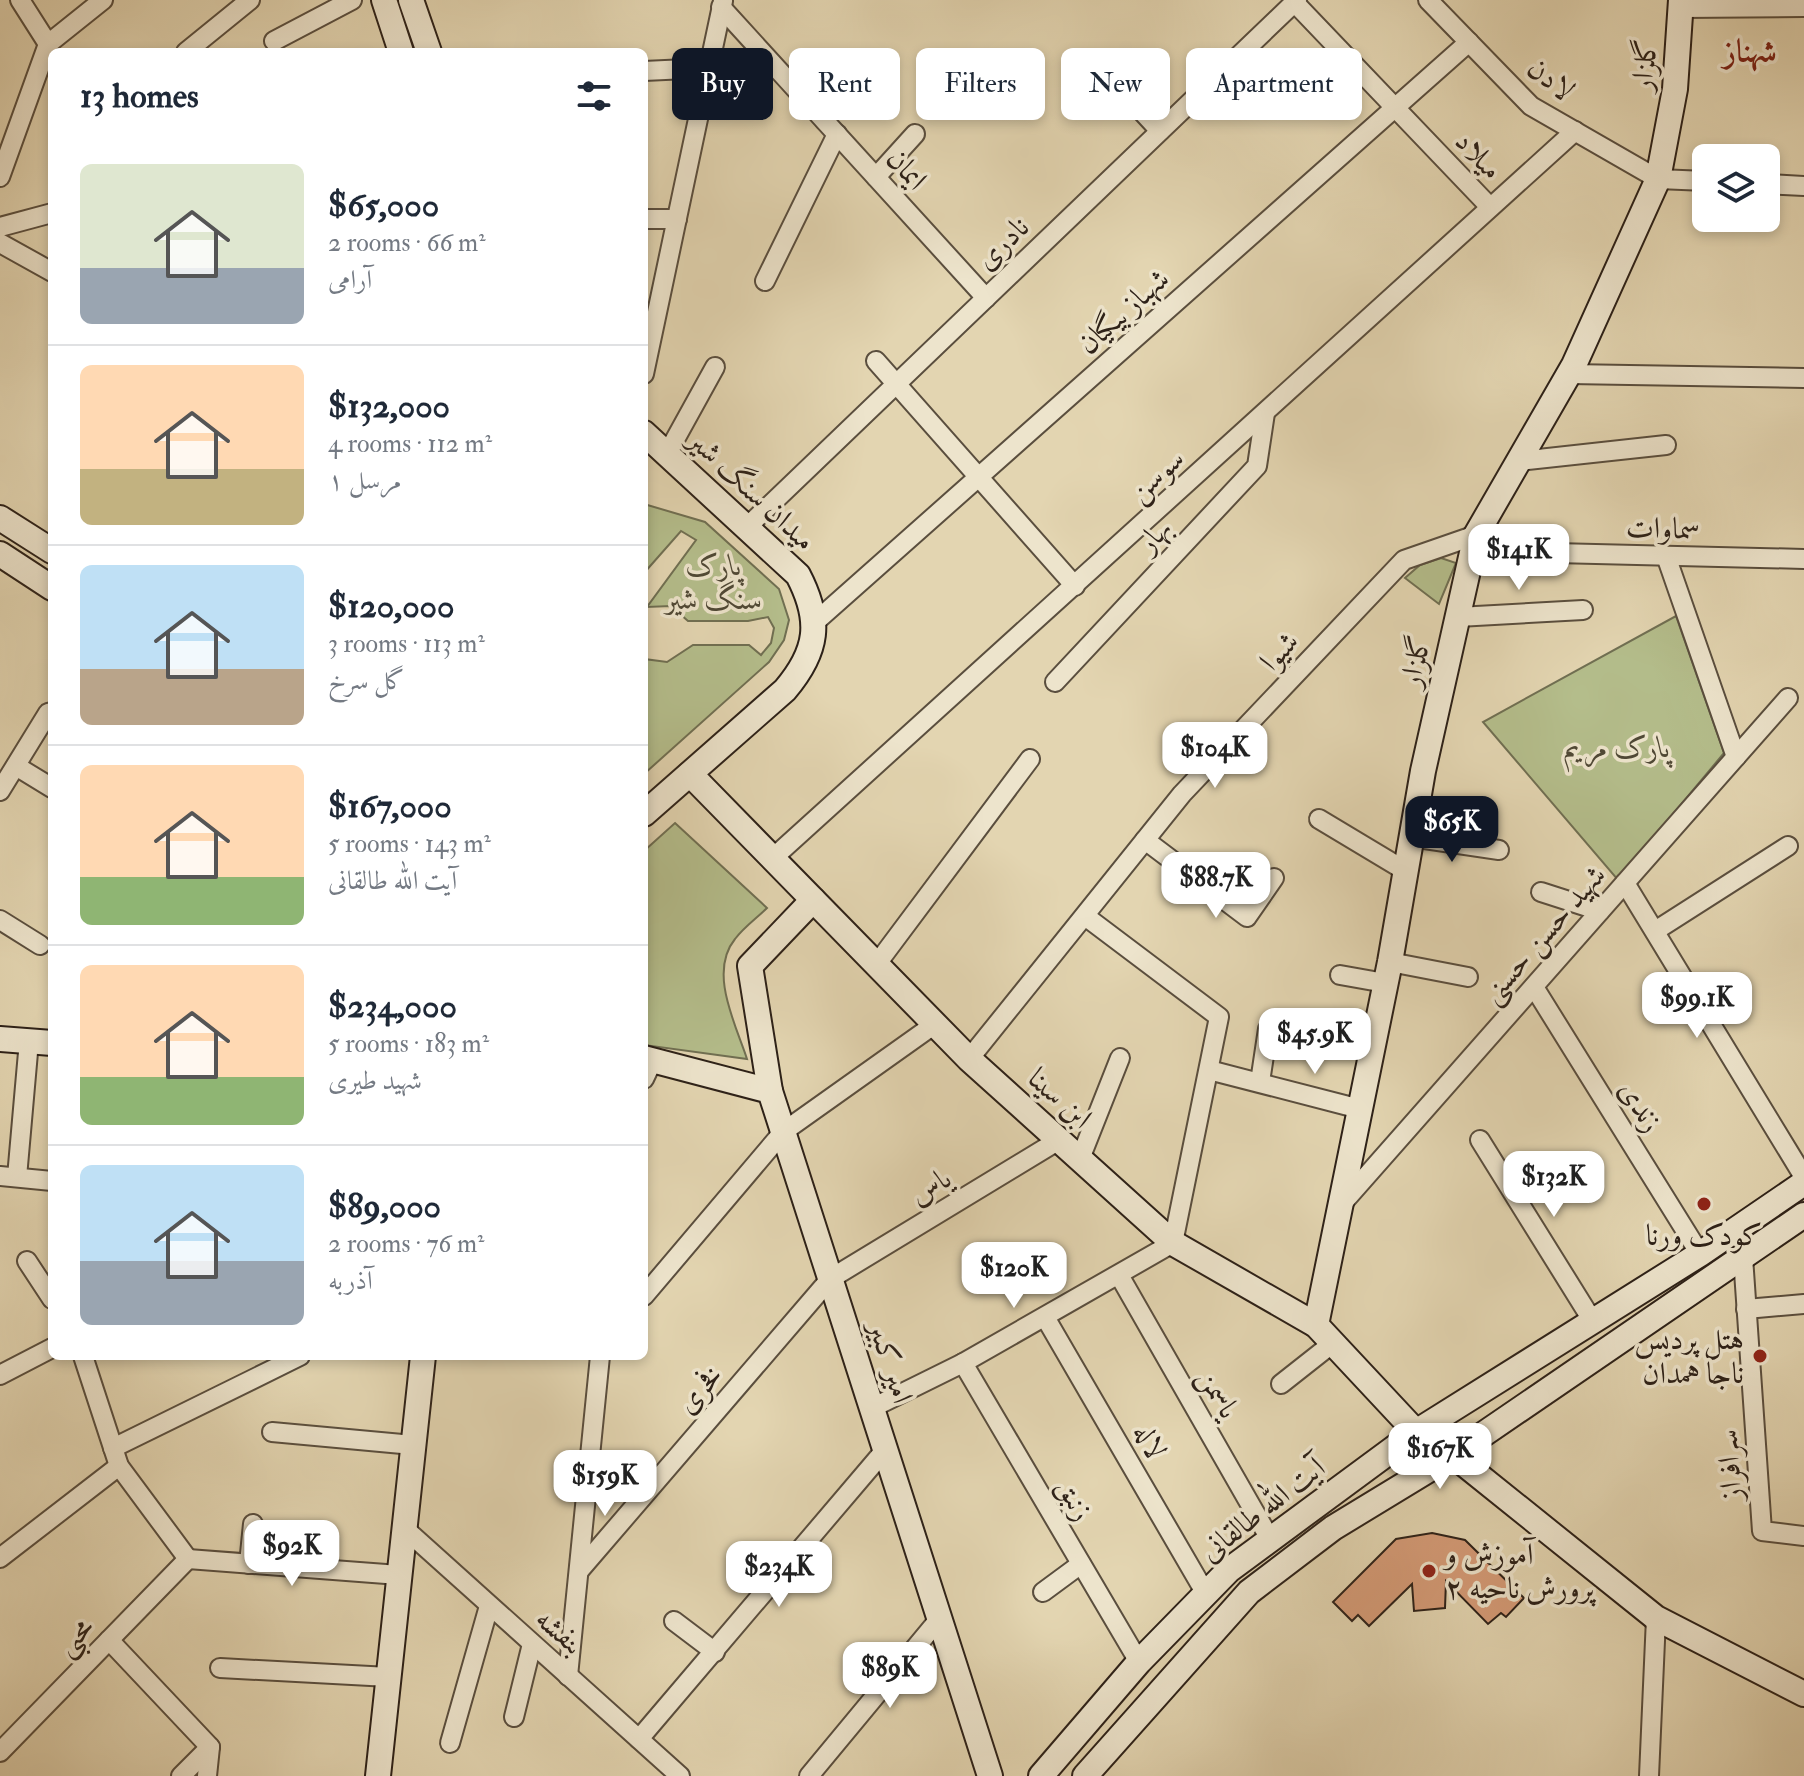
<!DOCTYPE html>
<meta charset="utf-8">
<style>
:root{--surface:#fff;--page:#f6f6f7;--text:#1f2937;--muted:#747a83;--line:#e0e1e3;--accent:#111827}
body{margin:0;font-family:"IM FELL Double Pica",Amiri,serif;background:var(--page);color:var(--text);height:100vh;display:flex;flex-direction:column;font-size:30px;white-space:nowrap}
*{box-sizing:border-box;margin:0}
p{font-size:26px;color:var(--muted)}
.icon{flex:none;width:44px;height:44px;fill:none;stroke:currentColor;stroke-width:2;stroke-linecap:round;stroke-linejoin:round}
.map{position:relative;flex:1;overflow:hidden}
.drawer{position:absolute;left:48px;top:48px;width:600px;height:1312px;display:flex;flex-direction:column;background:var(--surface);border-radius:12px;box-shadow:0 4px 12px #0003}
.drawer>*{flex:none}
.hud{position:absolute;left:672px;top:48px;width:760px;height:72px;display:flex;gap:16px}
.controls{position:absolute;left:1692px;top:144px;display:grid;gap:16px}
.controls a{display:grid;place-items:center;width:88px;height:88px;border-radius:12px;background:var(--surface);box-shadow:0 4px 12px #0003;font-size:40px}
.price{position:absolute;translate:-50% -68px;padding:0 18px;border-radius:16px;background:#fff;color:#222;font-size:26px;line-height:52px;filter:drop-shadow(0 2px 4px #0008)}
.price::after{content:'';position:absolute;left:50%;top:48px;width:24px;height:18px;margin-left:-12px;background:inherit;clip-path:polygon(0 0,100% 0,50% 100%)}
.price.current{background:var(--accent);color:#fff}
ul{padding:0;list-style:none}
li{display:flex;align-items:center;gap:24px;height:200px;padding:0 32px}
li+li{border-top:2px solid var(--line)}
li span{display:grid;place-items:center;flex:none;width:224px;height:160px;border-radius:12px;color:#555}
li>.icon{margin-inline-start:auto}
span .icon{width:96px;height:96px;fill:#fffc;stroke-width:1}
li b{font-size:34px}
h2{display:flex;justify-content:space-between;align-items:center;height:96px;padding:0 32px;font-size:34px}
.chip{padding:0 28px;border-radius:12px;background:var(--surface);box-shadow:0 4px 12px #0003;font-size:28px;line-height:72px}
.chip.current{background:var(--accent);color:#fff}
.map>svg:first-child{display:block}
.green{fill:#b4bd8b;stroke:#706f52;stroke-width:2}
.building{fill:#d59b77;stroke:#2d2118;stroke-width:2}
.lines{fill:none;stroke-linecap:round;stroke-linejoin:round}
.street-casing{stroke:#5a4e3e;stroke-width:22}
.secondary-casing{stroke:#2d2118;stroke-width:28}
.street{stroke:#ede4cc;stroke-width:18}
.secondary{stroke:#ede4cc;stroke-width:24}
.poi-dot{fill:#8f2418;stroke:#ede4cc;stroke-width:3}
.labels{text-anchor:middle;stroke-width:7;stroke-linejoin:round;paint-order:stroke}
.street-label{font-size:30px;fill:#2d2118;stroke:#ede4cc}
.park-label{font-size:30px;font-style:italic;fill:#4f4835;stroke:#ede4cc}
.poi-label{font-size:30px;fill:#2d2118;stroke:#ede4cc}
.neighbourhood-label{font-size:32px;font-weight:bold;fill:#7a1f14;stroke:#ede4cc}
</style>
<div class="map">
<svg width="1804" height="1776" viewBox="0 0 1804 1776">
<rect width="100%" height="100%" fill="#e3d5b1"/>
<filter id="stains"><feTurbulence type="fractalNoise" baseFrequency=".0025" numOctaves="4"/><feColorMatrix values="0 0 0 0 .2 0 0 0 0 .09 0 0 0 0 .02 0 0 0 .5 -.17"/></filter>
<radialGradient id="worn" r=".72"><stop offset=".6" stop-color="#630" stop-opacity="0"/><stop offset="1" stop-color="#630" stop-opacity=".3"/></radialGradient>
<g class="green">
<polygon points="644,504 705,522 779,589 789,620 784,640 769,662 644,774 644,659 667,662 693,645 749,645 761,655 771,643 774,628 768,617 748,621 688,621 671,606 647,607 696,540 681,531 644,573"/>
<polygon points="1441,558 1456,563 1439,604 1405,578 1420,565"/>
<polygon points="1676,616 1724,753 1618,880 1483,722"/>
<path d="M675,823L767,908C757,918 744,927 735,939C708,972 736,1025 747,1059L644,1045V851Z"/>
</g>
<polygon class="building" points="1432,1533 1465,1540 1524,1598 1506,1617 1501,1613 1488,1624 1446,1581 1445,1608 1414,1611 1412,1584 1369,1626 1358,1615 1352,1621 1333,1602 1396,1539"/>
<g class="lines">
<g class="street-casing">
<g id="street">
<polyline points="20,0 48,44"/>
<polyline points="1428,0 1531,106 1658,179 1706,181"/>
<polyline points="1295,3 1490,207"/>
<polyline points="721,7 986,298"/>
<polyline points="1682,8 1804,7"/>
<polyline points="274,41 352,0"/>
<polyline points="186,52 250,0"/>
<polyline points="644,71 708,68"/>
<polyline points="1111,78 1160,131"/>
<polyline points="825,121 859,69"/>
<polyline points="0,177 48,44 103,0"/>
<polyline points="876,177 915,134"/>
<polyline points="1766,184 1804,186"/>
<polyline points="644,219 677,219"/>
<polyline points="0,227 52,213"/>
<polyline points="0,243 52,272"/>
<polyline points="765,281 837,134"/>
<polyline points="876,361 1075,586"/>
<polyline points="644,374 723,1"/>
<polyline points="1569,374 1804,378"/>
<polyline points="667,454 715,367"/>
<polyline points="1519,461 1666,445"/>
<polyline points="747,527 1297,0"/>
<polyline points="1473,551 1804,559"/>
<polyline points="1666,556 1736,757"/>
<polyline points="1458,617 1583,610"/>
<polyline points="814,623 1469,42"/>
<polyline points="1055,682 1257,466 1265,413"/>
<polyline points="16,766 52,788"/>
<polyline points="0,791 48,713 52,712"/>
<polyline points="1319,819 1404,870"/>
<polyline points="1411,837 1499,850"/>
<polyline points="1145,840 1247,917 1274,878"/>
<polyline points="773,858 1575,131"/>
<polyline points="1625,883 1804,1177"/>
<polyline points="1541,892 1600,911"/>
<polyline points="0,920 40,945"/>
<polyline points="1655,931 1788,846"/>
<polyline points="1390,962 1468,977"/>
<polyline points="876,965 1030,759"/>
<polyline points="1340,975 1385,983"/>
<polyline points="1534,987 1700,1254"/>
<polyline points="969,1059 1182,794 1404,560 1476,535"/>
<polyline points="1209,1070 1360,1109"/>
<polyline points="644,1079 653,1060"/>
<polyline points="1260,1082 1268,1029"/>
<polyline points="1480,1140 1592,1320"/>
<polyline points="1080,1159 1120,1058"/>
<polyline points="0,1176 52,1181"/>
<polyline points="17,1177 29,1041"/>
<polyline points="1340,1206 1788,698"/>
<polyline points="1743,1257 1762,1531 1804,1536"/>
<polyline points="27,1261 52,1299"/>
<polyline points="1119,1275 1270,1539"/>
<polyline points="644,1296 783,1132 935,1024"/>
<polyline points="1746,1309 1804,1304"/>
<polyline points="1045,1317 1206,1594"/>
<polyline points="83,1356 119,1466 188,1559"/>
<polyline points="963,1363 1139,1662"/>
<polyline points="0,1375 52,1348"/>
<polyline points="1281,1384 1333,1343"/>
<polyline points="872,1408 963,1363 1173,1243 1219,1017 1085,916"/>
<polyline points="272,1432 413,1445"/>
<polyline points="113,1448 300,1356"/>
<polyline points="404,1528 680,1776"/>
<polyline points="0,1558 119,1466"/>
<polyline points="188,1559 399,1575"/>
<polyline points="249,1564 253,1524"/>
<polyline points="579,1571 830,1279 1059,1140"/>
<polyline points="1043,1592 1081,1564"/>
<polyline points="674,1621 715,1652"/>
<polyline points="109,1640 210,1747 207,1776"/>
<polyline points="220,1668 389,1677"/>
<polyline points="568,1676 600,1356"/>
<polyline points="514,1717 532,1644"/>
<polyline points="639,1739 885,1450"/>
<polyline points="450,1743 489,1606"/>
<polyline points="0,1752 188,1559"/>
<polyline points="181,1776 210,1747"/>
<polyline points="809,1776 940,1618"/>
<polyline points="1649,1776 1656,1618"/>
</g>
</g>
<g class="secondary-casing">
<g id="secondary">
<polyline points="384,0 401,52"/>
<polyline points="411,0 429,52"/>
<path d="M644,433L798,575C822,621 818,651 785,690L644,814"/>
<polyline points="0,518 52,551"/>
<polyline points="0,554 52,588"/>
<polyline points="690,774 969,1059 1173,1243 1316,1325 1416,1432"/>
<polyline points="0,1039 52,1043"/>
<polyline points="644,1058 770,1091 990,1776"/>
<polyline points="770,1091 750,966 813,900"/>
<polyline points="1316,1325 1390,962 1423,771 1476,535 1574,365 1658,179 1675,89 1681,0"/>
<polyline points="1453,1455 1656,1618 1804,1694"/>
<polyline points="378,1776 423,1356"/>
<polyline points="1041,1776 1139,1662 1229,1570 1416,1432 1700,1254 1804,1183"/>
<polyline points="1085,1776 1249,1592 1333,1528 1453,1455 1804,1215"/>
</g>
</g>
<use href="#street" class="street"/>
<use href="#secondary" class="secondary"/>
</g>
<g class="poi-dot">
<circle cx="1704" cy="1204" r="8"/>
<circle cx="1760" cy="1356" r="8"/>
<circle cx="1429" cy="1571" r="8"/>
</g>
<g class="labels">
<g class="street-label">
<text transform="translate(1644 65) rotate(-83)" y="10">گلزار</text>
<text transform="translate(1551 79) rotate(38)" y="10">لادن</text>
<text transform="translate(1479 155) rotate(47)" y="10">میلاد</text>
<text transform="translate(907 169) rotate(48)" y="10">ایمان</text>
<text transform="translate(1002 243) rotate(-44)" y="10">نادری</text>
<text transform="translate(1123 311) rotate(-42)" y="10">شهباز بیگیان</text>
<text transform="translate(1156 475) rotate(-42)" y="10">سوسن</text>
<text transform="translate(752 490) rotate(43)" y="10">میدان سنگ شیر</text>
<text transform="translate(1663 528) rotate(1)" y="10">سماوات</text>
<text transform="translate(1154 535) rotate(-47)" y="10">بهار</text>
<text transform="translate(1279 651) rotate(-47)" y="10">شیوا</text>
<text transform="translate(1415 661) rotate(-77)" y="10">گلزار</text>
<text transform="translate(1543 934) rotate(-49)" y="10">شهید حسن حسنی</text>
<text transform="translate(1060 1098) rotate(42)" y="10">ابن سینا</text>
<text transform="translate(1641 1106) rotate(58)" y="10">زندی</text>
<text transform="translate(930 1186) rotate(-31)" y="10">یاس</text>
<text transform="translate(891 1362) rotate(72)" y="10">امیر کبیر</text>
<text transform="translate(699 1389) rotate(-49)" y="10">فخری</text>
<text transform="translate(1219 1393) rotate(60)" y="10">یاسمن</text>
<text transform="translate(1150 1441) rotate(60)" y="10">لاله</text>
<text transform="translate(1729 1465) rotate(-94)" y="10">سرافراز</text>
<text transform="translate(1075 1499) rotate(60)" y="10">زنبق</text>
<text transform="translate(1262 1509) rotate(-38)" y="10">آیت الله طالقانی</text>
<text transform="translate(560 1631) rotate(41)" y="10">بنفشه</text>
<text transform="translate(74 1636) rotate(-46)" y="10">محبی</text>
</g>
<g class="park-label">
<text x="714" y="575">پارک<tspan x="714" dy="34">سنگ شیر</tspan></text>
<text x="1617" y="757">پارک مریم</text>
</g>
<g class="poi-label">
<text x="1704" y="1245">کودک ورنا</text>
<text x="1744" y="1349" text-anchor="end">هتل پردیس<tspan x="1744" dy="34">ناجا همدان</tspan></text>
<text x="1445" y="1564" text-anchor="start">آموزش و<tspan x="1445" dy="34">پرورش ناحیه ۲</tspan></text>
</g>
<g class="neighbourhood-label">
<text x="1750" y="62">شهناز</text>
</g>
</g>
<rect width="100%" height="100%" filter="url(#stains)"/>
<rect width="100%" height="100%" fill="url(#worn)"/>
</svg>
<div class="controls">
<a><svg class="icon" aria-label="layers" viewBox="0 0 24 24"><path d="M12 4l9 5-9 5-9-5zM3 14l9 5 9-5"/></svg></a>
</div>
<b class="price" style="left:1519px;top:592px">$141K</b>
<b class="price" style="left:1215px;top:790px">$104K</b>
<b class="price current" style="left:1452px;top:864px">$65K</b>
<b class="price" style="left:1216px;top:920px">$88.7K</b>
<b class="price" style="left:1697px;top:1040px">$99.1K</b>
<b class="price" style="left:1315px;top:1076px">$45.9K</b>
<b class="price" style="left:1554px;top:1219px">$132K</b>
<b class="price" style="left:1014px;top:1310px">$120K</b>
<b class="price" style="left:1440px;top:1491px">$167K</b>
<b class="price" style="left:605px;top:1518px">$159K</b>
<b class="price" style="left:292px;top:1588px">$92K</b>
<b class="price" style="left:779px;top:1609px">$234K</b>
<b class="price" style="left:890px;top:1710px">$89K</b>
<div class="hud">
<a class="chip current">Buy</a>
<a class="chip">Rent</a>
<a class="chip">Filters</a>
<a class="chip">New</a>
<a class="chip">Apartment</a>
</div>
<section class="drawer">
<h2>13 homes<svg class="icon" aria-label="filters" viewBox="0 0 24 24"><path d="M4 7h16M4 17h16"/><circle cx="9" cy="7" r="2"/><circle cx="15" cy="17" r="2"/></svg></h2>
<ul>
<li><span style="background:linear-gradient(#dfe7d0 65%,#9aa5b1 0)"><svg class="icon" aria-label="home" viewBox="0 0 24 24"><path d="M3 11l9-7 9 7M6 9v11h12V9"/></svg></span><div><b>$65,000</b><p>2 rooms · 66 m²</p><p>آرامی</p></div></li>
<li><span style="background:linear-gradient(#ffd9b3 65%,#c2b280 0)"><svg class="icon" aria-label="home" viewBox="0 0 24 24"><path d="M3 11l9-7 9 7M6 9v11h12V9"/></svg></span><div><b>$132,000</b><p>4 rooms · 112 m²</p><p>مرسل ۱</p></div></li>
<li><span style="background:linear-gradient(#bfe0f5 65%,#b9a48a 0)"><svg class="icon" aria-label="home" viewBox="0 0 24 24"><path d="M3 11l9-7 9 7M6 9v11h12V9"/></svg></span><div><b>$120,000</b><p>3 rooms · 113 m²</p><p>گل سرخ</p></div></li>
<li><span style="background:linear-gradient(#ffd9b3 70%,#8fb573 0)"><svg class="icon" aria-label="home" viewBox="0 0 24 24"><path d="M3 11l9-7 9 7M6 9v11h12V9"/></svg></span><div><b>$167,000</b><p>5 rooms · 143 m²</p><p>آیت الله طالقانی</p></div></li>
<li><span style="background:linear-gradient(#ffd9b3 70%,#8fb573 0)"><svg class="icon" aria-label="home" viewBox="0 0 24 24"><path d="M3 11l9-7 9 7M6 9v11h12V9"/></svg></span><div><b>$234,000</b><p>5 rooms · 183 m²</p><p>شهید طیری</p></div></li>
<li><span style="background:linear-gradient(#bfe0f5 60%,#9aa5b1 0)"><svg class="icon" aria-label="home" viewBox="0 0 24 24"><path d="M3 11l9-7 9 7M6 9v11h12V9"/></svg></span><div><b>$89,000</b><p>2 rooms · 76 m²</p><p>آذربه</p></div></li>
</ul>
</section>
</div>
